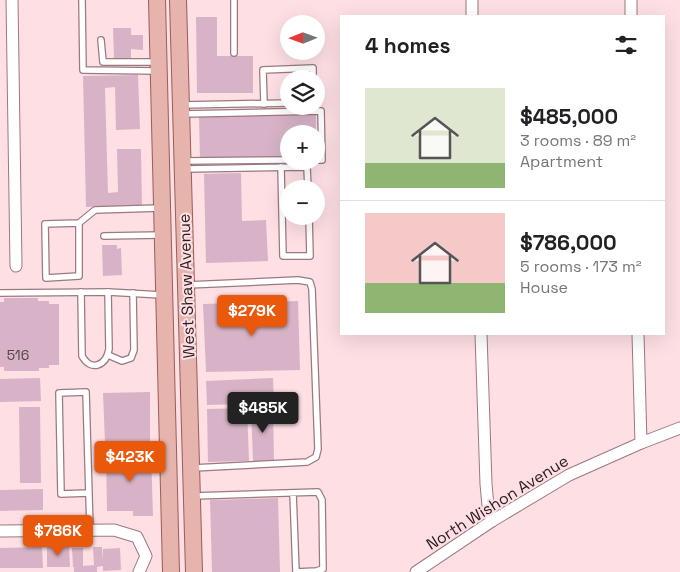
<!DOCTYPE html>
<meta charset="utf-8">
<style>
:root{--surface:#fff;--page:#f6f6f6;--text:#202124;--muted:#757577;--line:#e0e0e0;--accent:#ea580c}
body{margin:0;font-family:"Space Grotesk",sans-serif;background:var(--page);color:var(--text);height:100vh;display:flex;flex-direction:column;font-size:19px;white-space:nowrap}
*{box-sizing:border-box;margin:0}
p{font-size:16px;color:var(--muted)}
.icon{flex:none;width:28px;height:28px;fill:none;stroke:currentColor;stroke-width:2;stroke-linecap:round;stroke-linejoin:round}
.map{position:relative;flex:1;overflow:hidden}
.side{position:absolute;left:340px;top:15px;width:325px;height:320px;display:flex;flex-direction:column;background:var(--surface);border-radius:0px;box-shadow:0 5px 20px #0002}
.side>*{flex:none}
.needle{width:32px;rotate:269deg}
.tools{position:absolute;left:280px;top:15px;display:grid;gap:10px}
.tools a{display:grid;place-items:center;width:45px;height:45px;border-radius:50%;background:var(--surface);box-shadow:0 5px 20px #0002;font-size:25px}
.price{position:absolute;translate:-50% -42px;padding:0 11px;border-radius:5px;background:var(--accent);color:#fff;font-size:16px;line-height:32px;filter:drop-shadow(0 1px 2px #0008)}
.price::after{content:'';position:absolute;left:50%;top:30px;width:15px;height:11px;margin-left:-8px;background:inherit;clip-path:polygon(0 0,100% 0,50% 100%)}
.price.current{background:#222;color:#fff}
ul{padding:0;list-style:none}
li{display:flex;align-items:center;gap:15px;height:125px;padding:0 25px}
li+li{border-top:1px solid var(--line)}
li span{display:grid;place-items:center;flex:none;width:140px;height:100px;border-radius:0px;color:#555}
li>.icon{margin-inline-start:auto}
span .icon{width:60px;height:60px;fill:#fffc;stroke-width:1}
li b{font-size:21px}
h2{display:flex;justify-content:space-between;align-items:center;height:60px;padding:0 25px;font-size:21px}
.map>svg:first-child{display:block}
.building{fill:#d8b3c7}
.lines{fill:none;stroke-linecap:round;stroke-linejoin:round}
.lane-casing{stroke:#9a797f;stroke-width:8}
.street-casing{stroke:#9a797f;stroke-width:13}
.primary-casing{stroke:#995e57;stroke-width:18}
.lane{stroke:#fff;stroke-width:5.5}
.street{stroke:#fff;stroke-width:11}
.primary{stroke:#e6b3ad;stroke-width:16}
.labels{text-anchor:middle;stroke-width:4;stroke-linejoin:round;paint-order:stroke}
.number-label{font-size:14px;fill:#554248}
.street-label{font-size:16px;fill:#291c1e;stroke:#fddfe4}
</style>
<div class="map">
<svg width="680" height="572" viewBox="0 0 680 572">
<rect width="100%" height="100%" fill="#fddfe4"/>
<g class="building">
<polygon points="196,17 217,17 217,56 253,56 253,93 197,93"/>
<polygon points="113,28 131,28 131,35 143,35 143,50 131,49 131,59 114,59"/>
<polygon points="138,75 140,129 116,130 115,87 105,88 108,193 118,192 117,149 141,149 142,205 86,207 83,76"/>
<polygon points="316,114 316,134 289,134 289,157 200,160 199,117"/>
<polygon points="241,173 242,221 266,220 268,261 206,263 204,174"/>
<polygon points="102,245 117,245 117,249 121,248 122,275 103,276"/>
<polygon points="4,298 38,298 38,301 49,301 49,304 59,304 59,365 49,365 49,368 39,368 39,371 4,371 4,367 0,367 0,302 4,302"/>
<polygon points="298,301 300,370 206,372 203,304"/>
<polygon points="40,378 41,401 0,402 0,379"/>
<polygon points="273,378 274,403 207,405 206,381"/>
<polygon points="150,392 150,442 105,443 103,393"/>
<polygon points="19,407 40,407 41,483 20,483"/>
<polygon points="273,407 274,461 253,461 251,408"/>
<polygon points="247,408 249,461 208,462 207,409"/>
<polygon points="151,453 153,516 133,516 133,511 107,511 106,454"/>
<polygon points="43,489 43,510 0,511 0,490"/>
<polygon points="278,498 280,572 212,572 210,500"/>
<polygon points="47,546 69,546 70,567 47,567"/>
<polygon points="42,547 43,568 0,568 0,548"/>
<polygon points="93,547 102,547 102,561 103,549 120,548 121,570 103,571 103,566 97,567 97,572 74,572 74,567 73,567 72,548 83,548 83,566 94,565"/>
</g>
<g class="lines">
<g class="lane-casing">
<g id="lane">
<polyline points="82,0 83,70 157,71"/>
<polyline points="234,0 234,53"/>
<polyline points="101,40 103,62 156,62"/>
<polyline points="264,104 263,70 313,68 313,79"/>
<polyline points="183,105 289,103"/>
<polyline points="183,114 321,111 322,160 316,160"/>
<polyline points="184,161 289,160"/>
<polyline points="281,167 283,256 310,256 309,216"/>
<polyline points="185,169 307,167 308,189"/>
<polyline points="79,223 79,276 46,278 45,224 79,223 95,210 160,208"/>
<polyline points="104,236 161,235"/>
<polyline points="187,285 298,280 310,282 312,289 318,449 316,457 307,462 193,468"/>
<path d="M81,292L82,356C91,372 106,366 109,349L108,292"/>
<polyline points="0,293 108,292 162,295"/>
<polyline points="108,355 122,361 131,358 134,350 133,293"/>
<polyline points="89,493 61,494 59,393 86,392 90,530"/>
<polyline points="193,496 318,492 322,500 323,569 316,571 296,572 293,493"/>
</g>
</g>
<g class="street-casing">
<g id="street">
<polyline points="12,0 16,266"/>
<polyline points="472,0 472,16"/>
<polyline points="631,0 631,16"/>
<polyline points="481,334 486,484 488,506 492,521"/>
<polyline points="638,334 641,443"/>
<polyline points="0,531 114,530 137,537 146,556 139,572"/>
<polyline points="416,572 492,521 569,475 641,443 680,428"/>
</g>
</g>
<g class="primary-casing">
<g id="primary">
<polyline points="157,0 171,572"/>
<polyline points="178,0 194,572"/>
</g>
</g>
<use href="#lane" class="lane"/>
<use href="#street" class="street"/>
<use href="#primary" class="primary"/>
</g>
<g class="labels">
<g class="number-label">
<text x="18" y="360">516</text>
</g>
<g class="street-label">
<text transform="translate(186 286) rotate(-92)" y="6">West Shaw Avenue</text>
<text transform="translate(497 502) rotate(-32)" y="6">North Wishon Avenue</text>
</g>
</g>
</svg>
<div class="tools">
<a><svg class="needle" viewBox="-14 -14 28 28"><path d="M0-13l5 13h-10z" fill="#e53935"/><path d="M0 13l5-13h-10z" fill="#757577"/></svg></a>
<a><svg class="icon" aria-label="layers" viewBox="0 0 24 24"><path d="M12 4l9 5-9 5-9-5zM3 14l9 5 9-5"/></svg></a>
<a>+</a>
<a>−</a>
</div>
<b class="price" style="left:252px;top:337px">$279K</b>
<b class="price current" style="left:263px;top:434px">$485K</b>
<b class="price" style="left:130px;top:483px">$423K</b>
<b class="price" style="left:58px;top:557px">$786K</b>
<section class="side">
<h2>4 homes<svg class="icon" aria-label="filters" viewBox="0 0 24 24"><path d="M4 7h16M4 17h16"/><circle cx="9" cy="7" r="2"/><circle cx="15" cy="17" r="2"/></svg></h2>
<ul>
<li><span style="background:linear-gradient(#dfe7d0 75%,#8fb573 0)"><svg class="icon" aria-label="home" viewBox="0 0 24 24"><path d="M3 11l9-7 9 7M6 9v11h12V9"/></svg></span><div><b>$485,000</b><p>3 rooms · 89 m²</p><p>Apartment</p></div></li>
<li><span style="background:linear-gradient(#f6c9c9 70%,#8fb573 0)"><svg class="icon" aria-label="home" viewBox="0 0 24 24"><path d="M3 11l9-7 9 7M6 9v11h12V9"/></svg></span><div><b>$786,000</b><p>5 rooms · 173 m²</p><p>House</p></div></li>
</ul>
</section>
</div>
